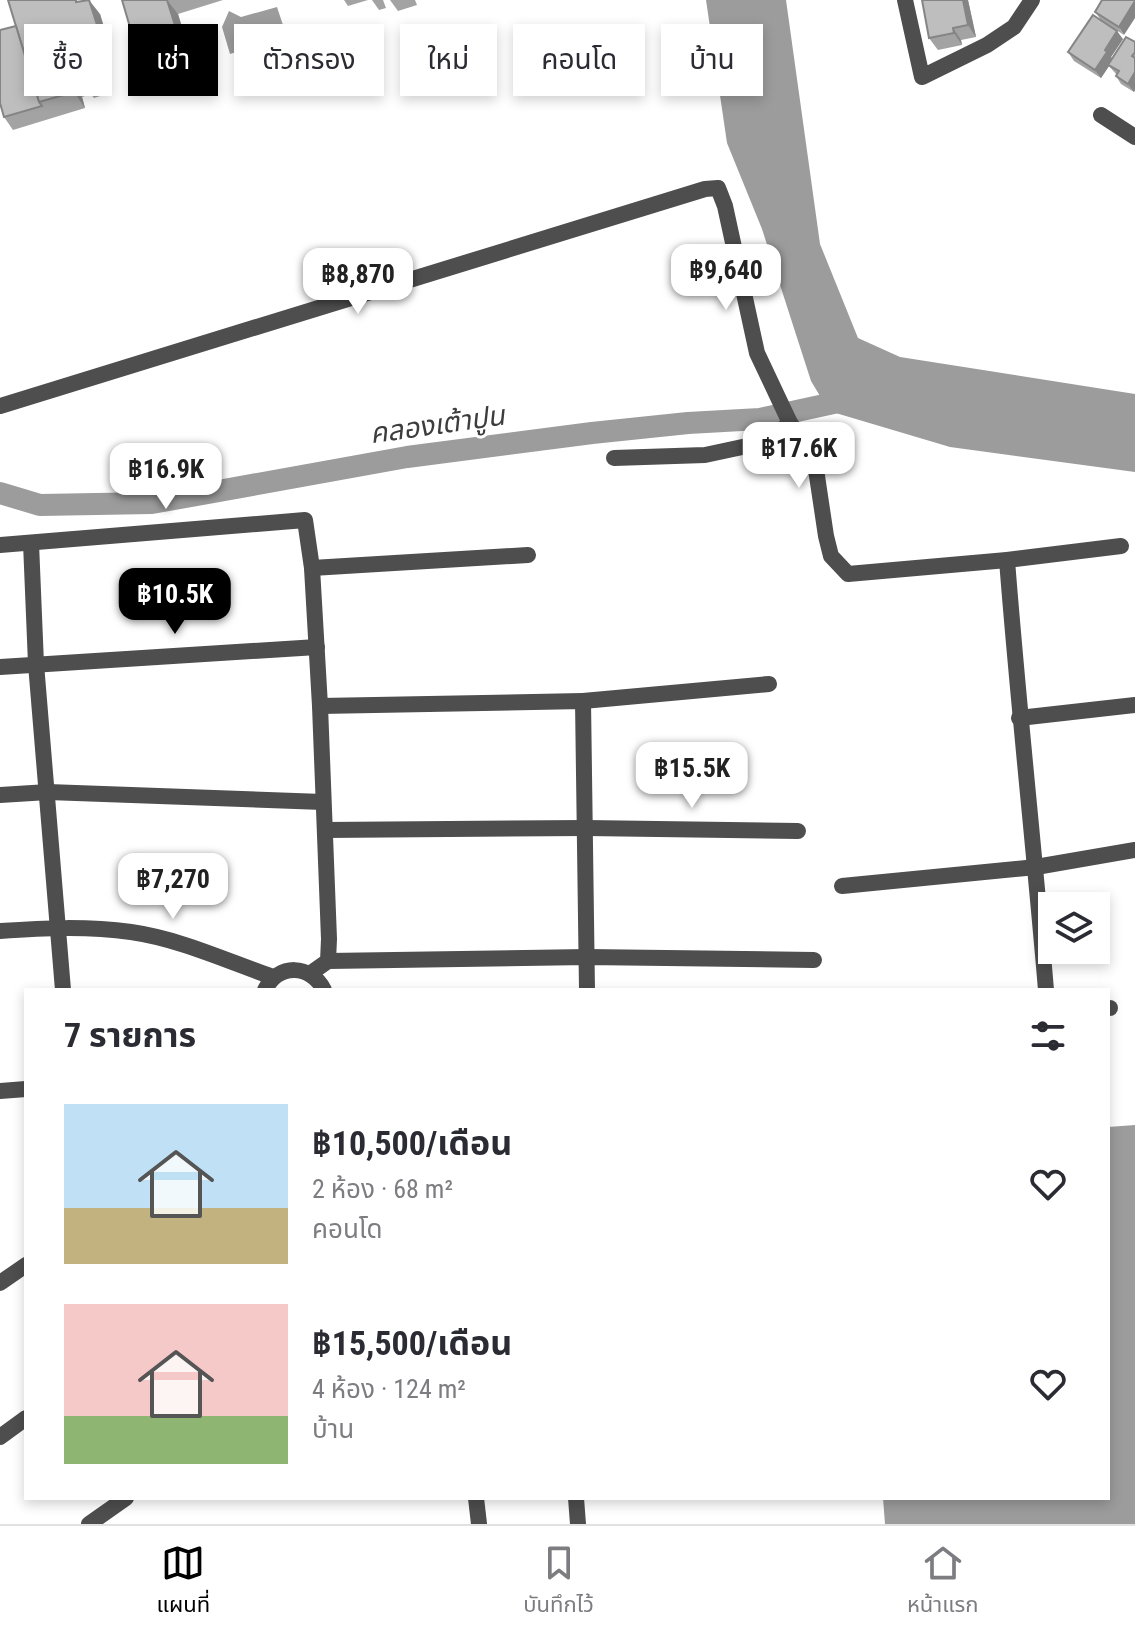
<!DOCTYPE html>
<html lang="th">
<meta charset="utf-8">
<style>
:root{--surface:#fff;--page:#f2f2f3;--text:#2b2b33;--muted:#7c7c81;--line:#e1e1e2;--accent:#000}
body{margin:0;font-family:"Roboto Condensed","Noto Sans Thai",sans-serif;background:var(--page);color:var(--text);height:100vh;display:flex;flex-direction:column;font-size:30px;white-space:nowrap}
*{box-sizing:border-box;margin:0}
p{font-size:26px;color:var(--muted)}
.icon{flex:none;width:44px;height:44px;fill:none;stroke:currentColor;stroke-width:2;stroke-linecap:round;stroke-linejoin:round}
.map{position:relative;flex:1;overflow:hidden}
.sheet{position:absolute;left:24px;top:988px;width:1086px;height:512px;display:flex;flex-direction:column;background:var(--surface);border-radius:0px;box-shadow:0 4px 12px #0003}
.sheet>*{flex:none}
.hud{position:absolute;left:24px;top:24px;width:1088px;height:72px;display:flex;gap:16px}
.fabs{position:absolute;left:1038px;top:892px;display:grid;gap:16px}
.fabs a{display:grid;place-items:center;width:72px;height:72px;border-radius:0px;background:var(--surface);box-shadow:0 4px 12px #0003;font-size:40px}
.price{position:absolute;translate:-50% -68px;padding:0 18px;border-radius:16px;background:#fff;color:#222;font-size:26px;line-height:52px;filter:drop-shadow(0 2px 4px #0008)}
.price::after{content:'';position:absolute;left:50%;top:48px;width:24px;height:18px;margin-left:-12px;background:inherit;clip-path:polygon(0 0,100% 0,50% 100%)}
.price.selected{background:var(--accent);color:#fff}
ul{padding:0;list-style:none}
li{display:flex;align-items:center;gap:24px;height:200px;padding:0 40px}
li span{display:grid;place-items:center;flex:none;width:224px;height:160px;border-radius:0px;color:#555}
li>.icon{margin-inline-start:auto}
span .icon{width:96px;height:96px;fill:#fffc;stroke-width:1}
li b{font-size:34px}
h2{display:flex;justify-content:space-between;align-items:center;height:96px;padding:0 40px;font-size:34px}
.pill{padding:0 28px;border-radius:0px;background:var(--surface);box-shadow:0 4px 12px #0003;font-size:28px;line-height:72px}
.pill.selected{background:var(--accent);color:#fff}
.tabs{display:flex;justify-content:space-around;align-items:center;height:112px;border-top:2px solid var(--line);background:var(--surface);font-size:22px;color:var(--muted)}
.tabs a{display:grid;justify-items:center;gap:4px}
.tabs .selected{color:var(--accent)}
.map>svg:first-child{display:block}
.water{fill:#9c9c9c}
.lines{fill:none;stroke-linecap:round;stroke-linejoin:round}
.canal{stroke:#9c9c9c;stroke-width:22}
.minor{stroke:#4e4e4e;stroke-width:16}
.wall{fill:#a3a3a3}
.shaded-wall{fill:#858585}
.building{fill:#bebebe;stroke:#858585;stroke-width:2}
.labels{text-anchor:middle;stroke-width:6;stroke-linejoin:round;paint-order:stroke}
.water-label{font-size:28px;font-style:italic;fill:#3d3d3d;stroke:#fff}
</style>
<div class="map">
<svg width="1135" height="1524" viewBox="0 0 1135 1524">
<rect width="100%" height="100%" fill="#fff"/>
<g class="water">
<polygon points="706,0 786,0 820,244 858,338 900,357 1135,394 1135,472 950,447 829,411 811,381 762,229 727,143"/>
<polygon points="277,7 287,37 230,54 222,27 229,11 241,17"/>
<polygon points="1135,1125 1135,1524 885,1524 883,1498 1108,1498 1108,1127"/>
</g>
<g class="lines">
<polyline class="canal" points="0,493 40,505 152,503 407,457 592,433 688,423 760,419 852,399"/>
<g class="minor">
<polyline points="905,0 922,77 987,45 1014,27 1032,0"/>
<polyline points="1101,115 1135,137"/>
<polyline points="0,406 705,189 718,188 725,206 757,353 790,423 814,456 826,536 831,556 848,574 1007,560 1121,546"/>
<polyline points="614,458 705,455 766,442 790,423"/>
<polyline points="31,543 36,664 63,990"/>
<polyline points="0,545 305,520 312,568 320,706 329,939 328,961 311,973"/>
<path d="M1007,560C1018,703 1034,846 1046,990"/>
<polyline points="312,568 528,555"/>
<polyline points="0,667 317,647"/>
<polyline points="583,701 769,684"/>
<polyline points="320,706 583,701 587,990"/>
<polyline points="1019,718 1135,705"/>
<polyline points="0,795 48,792 323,802"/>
<polyline points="325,830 586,828 798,831"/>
<polyline points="842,886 1036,867 1135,850"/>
<path d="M0,931C44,928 87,926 131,932C180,939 227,961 273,977"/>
<polyline points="328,961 587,957 814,960"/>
<path d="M265,990C278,963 311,964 324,990"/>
<polyline points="1108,1008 1110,1008"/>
<polyline points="0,1091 26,1089"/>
<polyline points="0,1283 26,1265"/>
<polyline points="0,1437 26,1418"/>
<polyline points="476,1498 479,1524"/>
<polyline points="576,1498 578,1524"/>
<polyline points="89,1524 126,1498"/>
</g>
</g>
<g class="wall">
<polygon points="122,0 223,0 178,14 190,54 148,66 137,51"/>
<polygon points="344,0 368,0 348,6"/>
<polygon points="372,0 383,0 386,8 379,10"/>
<polygon points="390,0 415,0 417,5 398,11"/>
<polygon points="968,0 976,37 961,40 962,45 938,50 929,38"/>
<polygon points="1102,0 1124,35 1101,20 1095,12"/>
<polygon points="100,14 110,47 95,51 101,71 96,72 103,95 94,98 91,94 82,97 85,108 13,130 4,117 16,26"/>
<polygon points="1123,39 1111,57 1112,59 1135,42 1135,90 1134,92 1121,84 1116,76 1116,74 1109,66 1101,78 1074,61 1068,52"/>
</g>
<g class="shaded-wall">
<polygon points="89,0 100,14 110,47 99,31"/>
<polygon points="167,0 178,14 190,54 179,38"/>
<polygon points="963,0 968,0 976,37 968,25"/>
<polygon points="1135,0 1135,18 1124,35 1119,27"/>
<polygon points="953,28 961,40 962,45 954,33"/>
<polygon points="1117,31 1123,39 1111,57 1113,60 1101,78 1095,70 1105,50"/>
<polygon points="84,35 95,51 101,71 90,55"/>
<polygon points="85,56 96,72 103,95 92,79"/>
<polygon points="1135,72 1135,90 1134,92 1128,84"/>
<polygon points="70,81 82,97 85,108 74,92"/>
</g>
<g class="building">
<polygon points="8,0 76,0 76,2 89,0 99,31 84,35 90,55 85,56 92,79 83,82 82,78 70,81 74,92 39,102"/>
<polygon points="122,0 167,0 179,38 137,51"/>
<polygon points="922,0 963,0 968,25 953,28 954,33 929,38"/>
<polygon points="1102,0 1135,0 1135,1 1119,27 1095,12"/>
<polygon points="1093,15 1117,31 1105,50 1107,52 1095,70 1068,52"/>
<polygon points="16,26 39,102 42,106 4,117 0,103 0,30"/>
<polygon points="1126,37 1135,42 1135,52 1132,56 1135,58 1135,72 1128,84 1116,76 1119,71 1108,65"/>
</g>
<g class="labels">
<g class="water-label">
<text transform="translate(437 424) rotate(-8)" y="10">คลองเต้าปูน</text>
</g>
</g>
</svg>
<div class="fabs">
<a><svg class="icon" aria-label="layers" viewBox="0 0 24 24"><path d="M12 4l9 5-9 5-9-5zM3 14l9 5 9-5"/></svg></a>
</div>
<b class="price" style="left:726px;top:312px">฿9,640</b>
<b class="price" style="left:358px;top:316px">฿8,870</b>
<b class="price" style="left:799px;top:490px">฿17.6K</b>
<b class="price" style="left:166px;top:511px">฿16.9K</b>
<b class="price selected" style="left:175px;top:636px">฿10.5K</b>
<b class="price" style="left:692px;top:810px">฿15.5K</b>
<b class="price" style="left:173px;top:921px">฿7,270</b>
<div class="hud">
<a class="pill">ซื้อ</a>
<a class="pill selected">เช่า</a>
<a class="pill">ตัวกรอง</a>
<a class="pill">ใหม่</a>
<a class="pill">คอนโด</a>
<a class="pill">บ้าน</a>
</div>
<section class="sheet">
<h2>7 รายการ<svg class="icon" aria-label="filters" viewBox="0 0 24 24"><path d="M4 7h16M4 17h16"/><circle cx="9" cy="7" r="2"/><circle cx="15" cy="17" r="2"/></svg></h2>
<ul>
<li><span style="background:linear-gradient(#bfe0f5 65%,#c2b280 0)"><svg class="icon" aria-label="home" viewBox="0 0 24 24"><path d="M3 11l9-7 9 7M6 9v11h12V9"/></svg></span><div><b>฿10,500/เดือน</b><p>2 ห้อง · 68 m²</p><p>คอนโด</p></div><svg class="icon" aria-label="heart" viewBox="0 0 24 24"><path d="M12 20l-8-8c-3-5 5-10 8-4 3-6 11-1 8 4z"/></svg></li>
<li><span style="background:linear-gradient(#f6c9c9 70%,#8fb573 0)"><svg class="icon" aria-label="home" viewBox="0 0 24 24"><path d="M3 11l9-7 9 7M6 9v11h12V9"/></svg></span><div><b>฿15,500/เดือน</b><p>4 ห้อง · 124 m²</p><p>บ้าน</p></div><svg class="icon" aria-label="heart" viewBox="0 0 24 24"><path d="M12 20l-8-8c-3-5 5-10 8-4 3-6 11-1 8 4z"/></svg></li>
</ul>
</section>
</div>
<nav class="tabs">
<a class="selected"><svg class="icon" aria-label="map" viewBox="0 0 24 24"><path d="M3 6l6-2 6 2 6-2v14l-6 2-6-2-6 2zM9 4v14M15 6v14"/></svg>แผนที่</a>
<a><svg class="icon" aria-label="saved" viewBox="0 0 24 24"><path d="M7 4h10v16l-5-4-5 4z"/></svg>บันทึกไว้</a>
<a><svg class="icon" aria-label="home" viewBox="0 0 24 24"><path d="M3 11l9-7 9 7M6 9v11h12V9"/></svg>หน้าแรก</a>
</nav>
